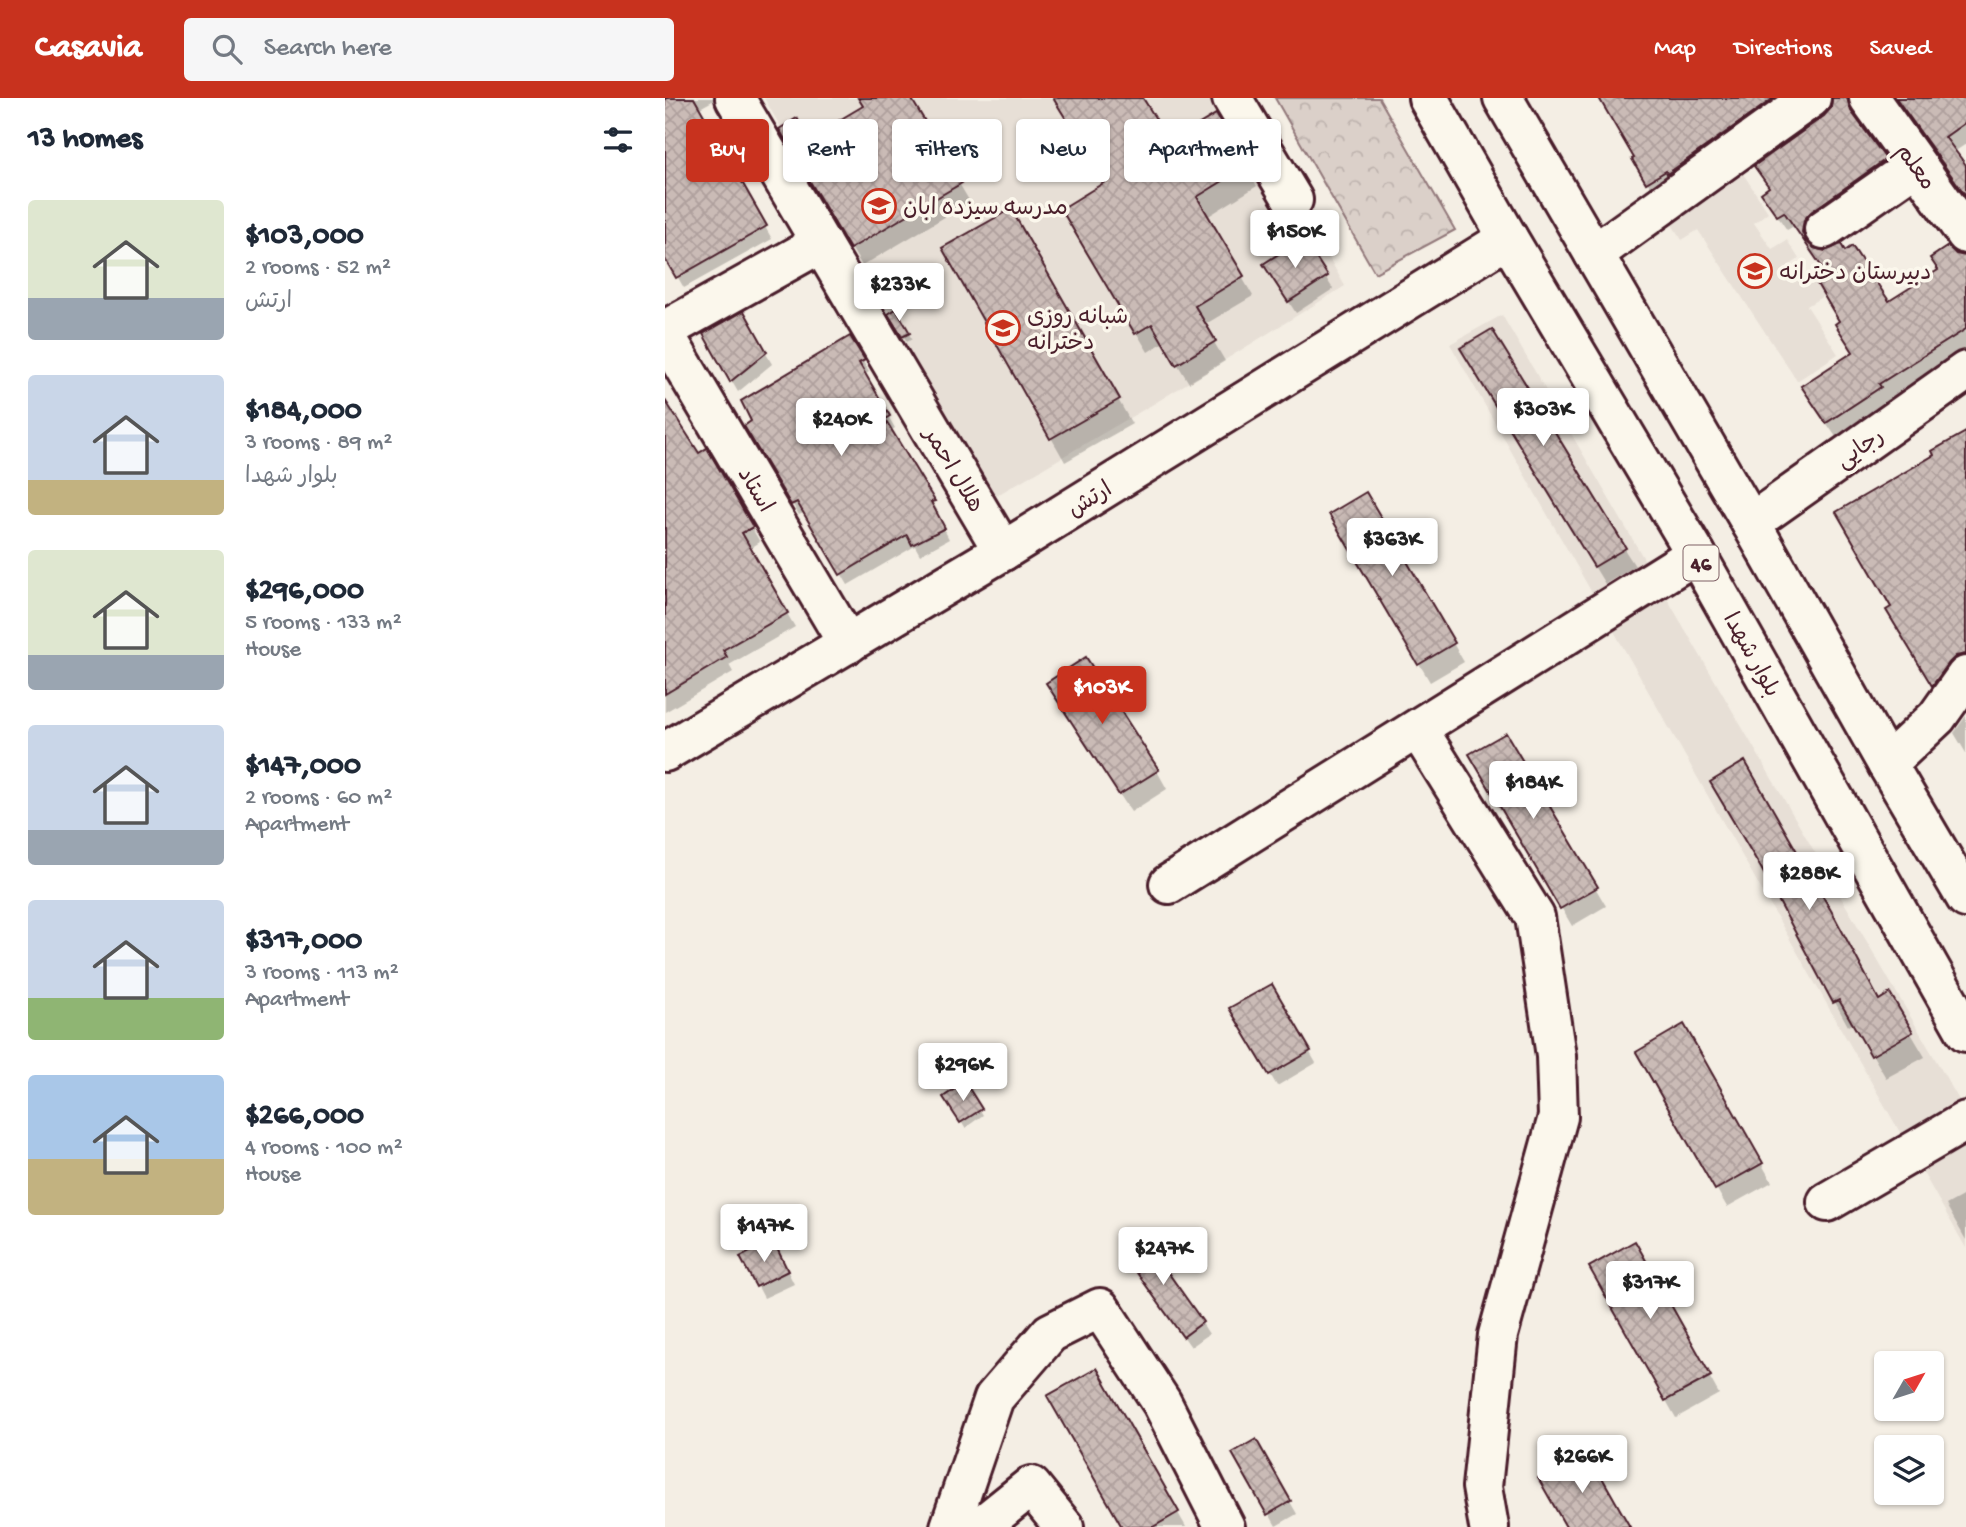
<!DOCTYPE html>
<meta charset="utf-8">
<style>
:root{--surface:#fff;--page:#f6f6f7;--text:#1f2937;--muted:#747a83;--accent:#c8321e}
body{margin:0;font-family:"Gochi Hand","Playpen Sans Arabic",sans-serif;background:var(--page);color:var(--text);height:100vh;display:flex;flex-direction:column;font-size:26px;white-space:nowrap}
*{box-sizing:border-box;margin:0}
p{font-size:23px;color:var(--muted)}
.icon{flex:none;width:38px;height:38px;fill:none;stroke:currentColor;stroke-width:2;stroke-linecap:round;stroke-linejoin:round}
.map{position:relative;flex:1;overflow:hidden}
.drawer{display:flex;flex-direction:column;background:var(--surface);width:665px}
.drawer>*{flex:none}
.banner{position:absolute;left:21px;top:21px;width:665px;height:63px;display:flex;gap:14px}
.needle{width:46px;rotate:51deg}
.fabs{position:absolute;left:1209px;top:1253px;display:grid;gap:14px}
.fabs a{display:grid;place-items:center;width:70px;height:70px;border-radius:7px;background:var(--surface);box-shadow:0 2px 5px #0004;font-size:35px}
.price{position:absolute;translate:-50% -60px;padding:0 16px;border-radius:7px;background:#fff;color:#222;font-size:23px;line-height:46px;filter:drop-shadow(0 2px 4px #0008)}
.price::after{content:'';position:absolute;left:50%;top:42px;width:21px;height:16px;margin-left:-10px;background:inherit;clip-path:polygon(0 0,100% 0,50% 100%)}
.price.current{background:var(--accent);color:#fff}
ul{padding:0;list-style:none}
li{display:flex;align-items:center;gap:21px;height:175px;padding:0 28px}
li span{display:grid;place-items:center;flex:none;width:196px;height:140px;border-radius:7px;color:#555}
li>.icon{margin-inline-start:auto}
span .icon{width:84px;height:84px;fill:#fffc;stroke-width:1}
li b{font-size:30px}
h2{display:flex;justify-content:space-between;align-items:center;height:84px;padding:0 28px;font-size:30px}
.tag{padding:0 24px;border-radius:7px;background:var(--surface);box-shadow:0 2px 5px #0004;font-size:24px;line-height:63px}
.tag.current{background:var(--accent);color:#fff}
header{display:flex;align-items:center;gap:42px;box-sizing:border-box;height:98px;padding:0 35px;background:var(--accent);color:#fff}
header strong{font-size:33px}
nav{display:flex;gap:38px;margin-inline-start:auto;font-size:24px}
.search{width:490px;height:63px;background:var(--page);display:flex;align-items:center;gap:18px;box-sizing:border-box;padding:0 24px;border-radius:7px;color:var(--muted);font-size:26px}
main{display:flex;flex:1;min-height:0}
.map>svg:first-child{display:block}
.built{fill:#e7dfd6}
.park{fill:url(#park-crowns);stroke:#92787a;stroke-width:2}
.shadow{fill:#0003}
.building{fill:url(#building-cross-hatch);stroke:#4a1f2b;stroke-width:2}
.lines{fill:none;stroke-linecap:round;stroke-linejoin:round}
.minor-casing{stroke:#4a1f2b;stroke-width:44}
.major-casing{stroke:#4a1f2b;stroke-width:44}
.minor{stroke:#fbf7ec;stroke-width:38}
.major{stroke:#fbf7ec;stroke-width:38}
.labels{text-anchor:middle;stroke-width:7;stroke-linejoin:round;paint-order:stroke}
.shield{fill:#fbf7ec;stroke:#7f6065;stroke-width:2}
.shield-label{font-size:21px;font-weight:bold;fill:#4a1f2b}
.street-label{font-size:23px;fill:#4a1f2b;stroke:#fbf7ec}
.poi-label{font-size:23px;fill:#4a1f2b;stroke:#fbf7ec;text-anchor:start}
</style>
<header>
<strong>Casavia</strong>
<div class="search"><svg class="icon" aria-label="search" viewBox="0 0 24 24"><circle cx="10" cy="10" r="6"/><path d="M15 15l6 6"/></svg>Search here</div>
<nav><a>Map</a><a>Directions</a><a>Saved</a></nav>
</header>
<main>
<section class="drawer">
<h2>13 homes<svg class="icon" aria-label="filters" viewBox="0 0 24 24"><path d="M4 7h16M4 17h16"/><circle cx="9" cy="7" r="2"/><circle cx="15" cy="17" r="2"/></svg></h2>
<ul>
<li><span style="background:linear-gradient(#dfe7d0 70%,#9aa5b1 0)"><svg class="icon" aria-label="home" viewBox="0 0 24 24"><path d="M3 11l9-7 9 7M6 9v11h12V9"/></svg></span><div><b>$103,000</b><p>2 rooms · 52 m²</p><p>ارتش</p></div></li>
<li><span style="background:linear-gradient(#c9d6e8 75%,#c2b280 0)"><svg class="icon" aria-label="home" viewBox="0 0 24 24"><path d="M3 11l9-7 9 7M6 9v11h12V9"/></svg></span><div><b>$184,000</b><p>3 rooms · 89 m²</p><p>بلوار شهدا</p></div></li>
<li><span style="background:linear-gradient(#dfe7d0 75%,#9aa5b1 0)"><svg class="icon" aria-label="home" viewBox="0 0 24 24"><path d="M3 11l9-7 9 7M6 9v11h12V9"/></svg></span><div><b>$296,000</b><p>5 rooms · 133 m²</p><p>House</p></div></li>
<li><span style="background:linear-gradient(#c9d6e8 75%,#9aa5b1 0)"><svg class="icon" aria-label="home" viewBox="0 0 24 24"><path d="M3 11l9-7 9 7M6 9v11h12V9"/></svg></span><div><b>$147,000</b><p>2 rooms · 60 m²</p><p>Apartment</p></div></li>
<li><span style="background:linear-gradient(#c9d6e8 70%,#8fb573 0)"><svg class="icon" aria-label="home" viewBox="0 0 24 24"><path d="M3 11l9-7 9 7M6 9v11h12V9"/></svg></span><div><b>$317,000</b><p>3 rooms · 113 m²</p><p>Apartment</p></div></li>
<li><span style="background:linear-gradient(#a9c7e8 60%,#c2b280 0)"><svg class="icon" aria-label="home" viewBox="0 0 24 24"><path d="M3 11l9-7 9 7M6 9v11h12V9"/></svg></span><div><b>$266,000</b><p>4 rooms · 100 m²</p><p>House</p></div></li>
</ul>
</section>
<div class="map">
<svg width="1301" height="1429" viewBox="0 0 1301 1429">
<defs>
<pattern id="park-crowns" width="20" height="18" patternUnits="userSpaceOnUse" patternTransform="scale(1.75)"><rect width="20" height="18" fill="#dbd0c9"/><path d="M2 6a3 3 0 1 1 6 0M12 15a3 3 0 1 1 6 0" fill="none" stroke="#bdb2ad"/></pattern>
<pattern id="building-cross-hatch" width="8" height="8" patternUnits="userSpaceOnUse" patternTransform="scale(1.75)"><rect width="8" height="8" fill="#cabbb6"/><path d="M0 0l8 8M0 8l8-8" fill="none" stroke="#afa09d"/></pattern>
</defs>
<rect width="100%" height="100%" fill="#f4eee4"/>
<filter id="ink" filterUnits="userSpaceOnUse"><feTurbulence type="fractalNoise" baseFrequency=".0143" numOctaves="2"/><feDisplacementMap in="SourceGraphic" scale="14" xChannelSelector="R" yChannelSelector="G"/><feConvolveMatrix kernelMatrix="1 2 1 2 8 2 1 2 1" color-interpolation-filters="sRGB"/></filter>
<g filter="url(#ink)">
<g class="built">
<polygon points="99,0 575,0 577,3 520,40 549,89 603,53 680,188 490,305 329,399"/>
<polygon points="1073,68 1103,114 1089,125 1107,151 1122,142 1134,161 1119,171 1128,185 1144,176 1158,198 1142,208 1173,256 1132,283 1033,132 1017,142 1000,116"/>
<polygon points="837,217 1301,1014 1301,1150 785,246"/>
</g>
<polygon class="park" points="610,0 714,0 790,132 710,175"/>
<g class="shadow">
<polygon points="0,0 53,0 33,11 107,141 19,190 0,157"/>
<polygon points="234,0 244,0 305,104 197,168 116,32 143,42"/>
<polygon points="389,0 475,0 504,46 550,18 592,88 542,119 588,198 539,227 560,263 524,285 499,244 483,254 398,112 442,85"/>
<polygon points="935,0 1138,0 991,99 970,62 972,61"/>
<polygon points="1169,0 1198,0 1192,6 1190,19 1192,23 1228,77 1147,138 1145,149 1223,205 1275,173 1292,158 1301,159 1301,252 1222,302 1223,305 1171,339 1147,304 1189,255 1176,224 1160,173 1129,128 1122,132 1107,110 1105,90 1168,9"/>
<polygon points="1229,0 1301,0 1301,46 1289,54 1301,70 1301,99"/>
<polygon points="346,113 467,326 400,364 279,151"/>
<polygon points="637,142 668,191 631,215 607,178"/>
<polygon points="230,214 247,241 242,244 225,216"/>
<polygon points="78,216 107,266 73,294 40,237"/>
<polygon points="185,240 204,274 199,277 230,330 225,333 274,415 271,416 284,441 255,457 250,448 183,487 140,414 134,417 81,328"/>
<polygon points="807,269 959,451 970,468 940,486"/>
<polygon points="0,313 33,357 41,352 95,444 84,451 130,529 64,567 68,574 0,614"/>
<polygon points="1301,336 1301,578 1279,605 1224,512 1228,510 1272,358"/>
<polygon points="701,397 799,564 765,584 666,417"/>
<polygon points="394,603 492,673 502,691 466,714"/>
<polygon points="1301,618 1301,655 1289,635"/>
<polygon points="840,637 941,808 907,828 807,657"/>
<polygon points="1100,775 1216,910 1224,898 1260,959 1221,980 1189,925 1183,928"/>
<polygon points="606,888 651,965 612,988 567,911"/>
<polygon points="1018,929 1107,1084 1062,1109 973,955"/>
<polygon points="299,987 318,1017 300,1030 281,999"/>
<polygon points="1301,1096 1301,1142 1281,1107"/>
<polygon points="970,1145 1054,1296 1011,1320 926,1170"/>
<polygon points="114,1156 129,1186 99,1200 78,1160"/>
<polygon points="466,1166 537,1225 544,1236 526,1249"/>
<polygon points="432,1272 521,1429 459,1429"/>
<polygon points="591,1344 632,1416 611,1428 570,1356"/>
</g>
<g class="building">
<polygon points="0,0 29,0 102,128 11,180 0,161"/>
<polygon points="193,0 246,0 297,85 185,151 114,31 132,20 144,40 198,8"/>
<polygon points="388,0 478,0 505,44 551,16 582,68 532,99 579,178 530,208 551,243 511,267 487,226 470,236 396,111 440,84"/>
<polygon points="934,0 1109,0 1002,76 1001,73 981,85 967,61 969,60"/>
<polygon points="1167,0 1182,0 1186,13 1221,61 1146,114 1139,122 1137,134 1141,143 1149,150 1160,153 1176,146 1180,153 1187,148 1224,203 1273,172 1265,160 1283,148 1291,156 1301,158 1301,231 1214,286 1216,289 1161,325 1136,288 1188,254 1170,226 1174,223 1148,179 1159,172 1119,114 1112,118 1096,95 1104,89 1089,68 1159,18 1166,10"/>
<polygon points="1231,0 1301,0 1301,24 1280,39 1301,67 1301,98"/>
<polygon points="346,111 455,301 385,341 277,150"/>
<polygon points="638,140 663,178 623,204 598,166"/>
<polygon points="231,211 245,235 237,239 223,216"/>
<polygon points="79,213 102,254 65,284 38,236"/>
<polygon points="827,231 961,450 929,469 795,250"/>
<polygon points="185,238 200,262 194,265 225,318 220,321 270,403 266,404 280,430 247,447 242,437 175,477 132,404 126,407 79,328 86,323 76,303"/>
<polygon points="0,302 34,355 42,350 88,429 77,435 123,515 58,552 62,559 0,596"/>
<polygon points="1301,334 1301,556 1291,558 1284,565 1267,588 1221,512 1226,509 1171,414 1269,357 1267,353"/>
<polygon points="701,394 790,545 753,567 664,416"/>
<polygon points="421,559 494,672 454,697 381,585"/>
<polygon points="841,635 933,789 895,811 804,656"/>
<polygon points="1080,663 1168,816 1214,902 1225,895 1248,934 1206,958 1174,902 1168,905 1096,770 1045,684"/>
<polygon points="607,886 646,953 604,977 564,910"/>
<polygon points="1019,926 1098,1065 1050,1092 971,954"/>
<polygon points="300,984 317,1011 295,1025 278,999"/>
<polygon points="478,1139 538,1224 518,1239 457,1154"/>
<polygon points="108,1142 123,1173 91,1189 75,1159"/>
<polygon points="970,1143 1046,1278 1000,1303 924,1169"/>
<polygon points="432,1270 514,1414 488,1429 457,1429 382,1298"/>
<polygon points="591,1341 626,1403 602,1417 567,1355"/>
<polygon points="922,1353 965,1429 901,1429 873,1380"/>
</g>
<g class="lines">
<g class="minor-casing">
<g id="minor">
<polyline points="70,0 338,453"/>
<polyline points="567,0 628,102"/>
<polyline points="1204,0 1301,136"/>
<polyline points="1159,131 1251,67"/>
<polyline points="929,156 1146,0"/>
<polyline points="0,232 156,145"/>
<polyline points="0,237 183,546"/>
<polyline points="1086,425 1301,273"/>
<polyline points="753,631 870,819 891,958 893,1019 833,1237 817,1389 824,1429"/>
<polyline points="0,654 338,453 843,140"/>
<polyline points="1222,666 1272,619 1301,578"/>
<polyline points="504,786 1031,456"/>
<polyline points="1162,1104 1301,1023"/>
<polyline points="285,1429 329,1300 385,1235 435,1210 497,1305 560,1429"/>
<polyline points="315,1429 366,1388 399,1429"/>
</g>
</g>
<g class="major-casing">
<g id="major">
<polyline points="763,0 843,140 1031,456 1301,934"/>
<polyline points="838,0 1086,425 1222,666 1301,800"/>
</g>
</g>
<use href="#minor" class="minor"/>
<use href="#major" class="major"/>
</g>
</g>
<defs>
<g id="school-ring" transform="scale(1.75)"><circle r="9.5" fill="#fbf7ec" stroke="#c8321e" stroke-width="1.5"/><path d="M0-5L7-2L0 1L-7-2ZM-4 1L0 2.5L4 1V4Q0 6-4 4Z" fill="#c8321e"/></g>
</defs>
<g fill-rule="evenodd">
<use href="#school-ring" x="214" y="108"/>
<use href="#school-ring" x="1090" y="173"/>
<use href="#school-ring" x="338" y="230"/>
</g>
<g class="labels">
<rect class="shield" x="1018.5" y="447.5" width="35" height="35" rx="5"/>
<g class="shield-label">
<text x="1036" y="472">46</text>
</g>
<g class="street-label">
<text transform="translate(1252 68) rotate(55)" y="8">معلم</text>
<text transform="translate(1194 349) rotate(-35)" y="8">رجایی</text>
<text transform="translate(290 371) rotate(59)" y="8">هلال احمر</text>
<text transform="translate(92 391) rotate(59)" y="8">استاد</text>
<text transform="translate(424 400) rotate(-32)" y="8">ارتش</text>
<text transform="translate(1088 556) rotate(61)" y="8">بلوار شهدا</text>
</g>
<g class="poi-label">
<text x="238" y="116">مدرسه سیزده ابان</text>
<text x="1114" y="181">دبیرستان دخترانه</text>
<text x="362" y="225">شبانه روزی<tspan x="362" dy="26">دخترانه</tspan></text>
</g>
</g>
</svg>
<div class="fabs">
<a><svg class="needle" viewBox="-14 -14 28 28"><path d="M0-13l5 13h-10z" fill="#e53935"/><path d="M0 13l5-13h-10z" fill="#747a83"/></svg></a>
<a><svg class="icon" aria-label="layers" viewBox="0 0 24 24"><path d="M12 4l9 5-9 5-9-5zM3 14l9 5 9-5"/></svg></a>
</div>
<b class="price" style="left:630px;top:172px">$150K</b>
<b class="price" style="left:234px;top:225px">$233K</b>
<b class="price" style="left:878px;top:350px">$303K</b>
<b class="price" style="left:176px;top:360px">$240K</b>
<b class="price" style="left:727px;top:480px">$363K</b>
<b class="price current" style="left:437px;top:628px">$103K</b>
<b class="price" style="left:868px;top:723px">$184K</b>
<b class="price" style="left:1144px;top:814px">$288K</b>
<b class="price" style="left:298px;top:1005px">$296K</b>
<b class="price" style="left:99px;top:1166px">$147K</b>
<b class="price" style="left:498px;top:1189px">$247K</b>
<b class="price" style="left:985px;top:1223px">$317K</b>
<b class="price" style="left:917px;top:1397px">$266K</b>
<div class="banner">
<a class="tag current">Buy</a>
<a class="tag">Rent</a>
<a class="tag">Filters</a>
<a class="tag">New</a>
<a class="tag">Apartment</a>
</div>
</div>
</main>
